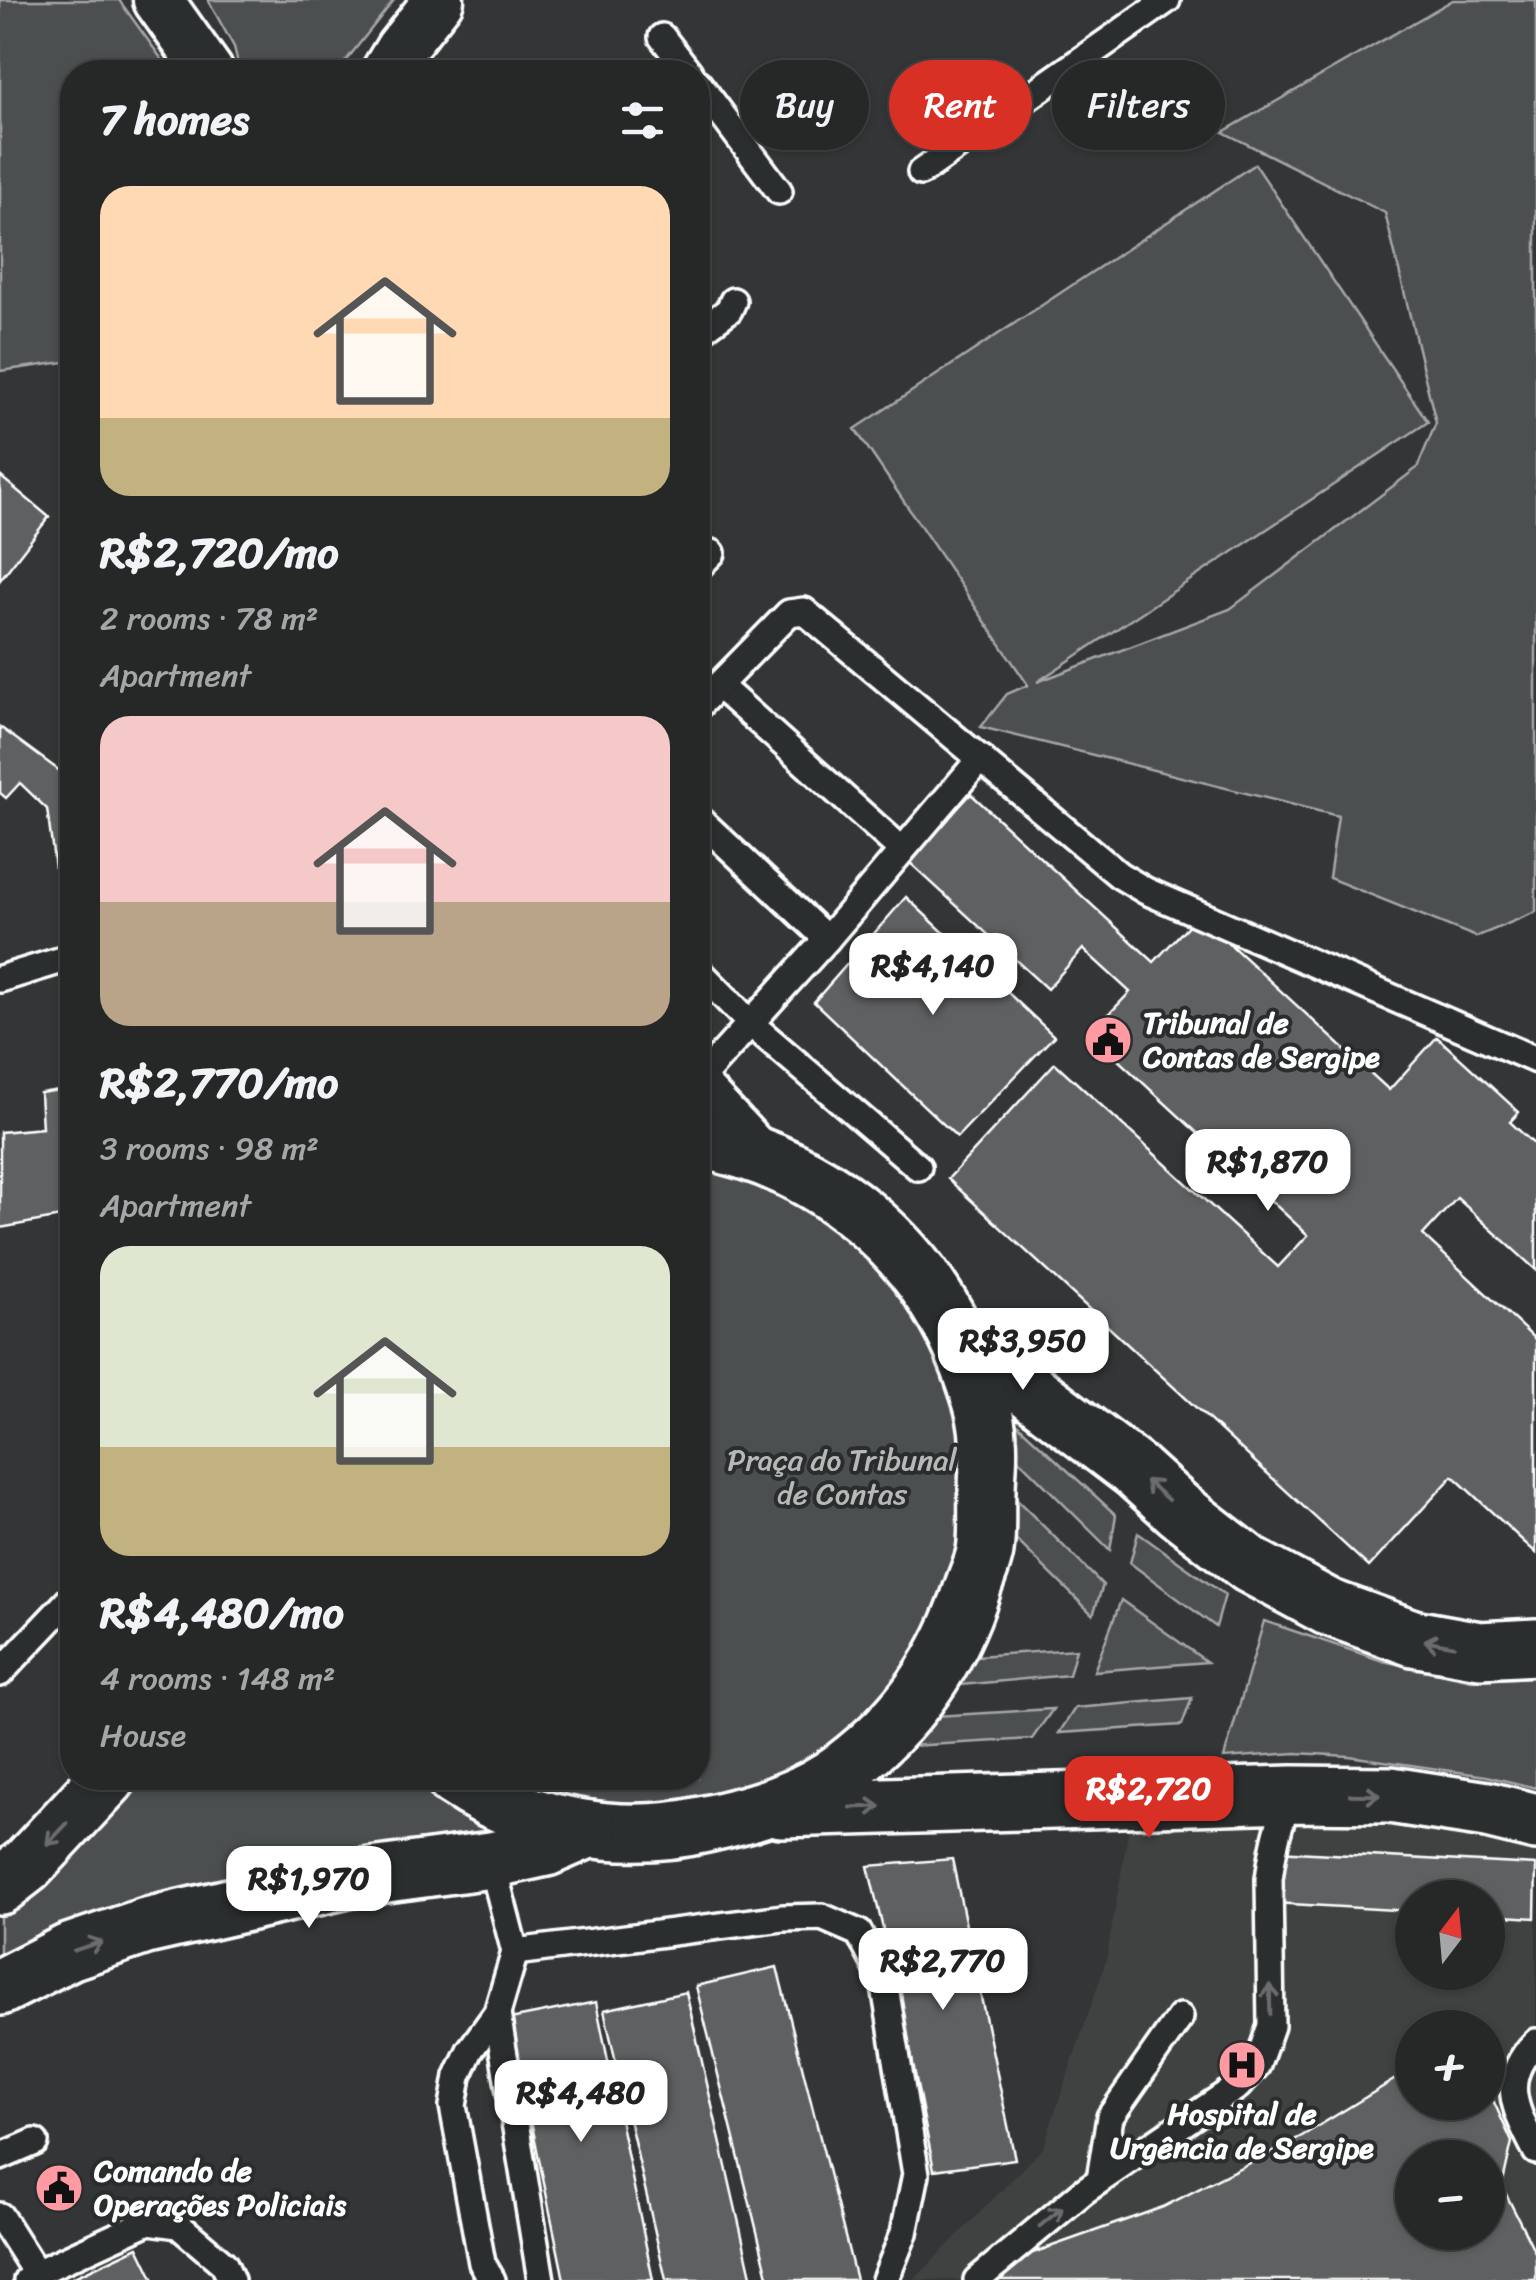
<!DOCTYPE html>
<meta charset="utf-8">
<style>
:root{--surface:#262828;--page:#2e3030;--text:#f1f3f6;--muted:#a4a6a8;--line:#424445;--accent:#d93025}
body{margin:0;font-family:Sriracha,sans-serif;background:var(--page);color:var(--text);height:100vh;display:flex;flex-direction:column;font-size:38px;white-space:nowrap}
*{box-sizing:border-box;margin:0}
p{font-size:32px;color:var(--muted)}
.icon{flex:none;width:55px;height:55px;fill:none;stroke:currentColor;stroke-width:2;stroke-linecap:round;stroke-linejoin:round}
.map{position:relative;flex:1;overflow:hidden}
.drawer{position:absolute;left:60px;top:60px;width:650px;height:1730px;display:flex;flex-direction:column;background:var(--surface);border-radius:40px;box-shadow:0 2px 8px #0004,0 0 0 2px var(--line)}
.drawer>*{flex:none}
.guide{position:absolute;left:740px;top:60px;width:645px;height:90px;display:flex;gap:20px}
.needle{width:65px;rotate:16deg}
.controls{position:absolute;left:1395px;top:1880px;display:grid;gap:20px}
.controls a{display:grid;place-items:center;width:110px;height:110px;border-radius:50%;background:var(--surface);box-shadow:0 2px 8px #0004,0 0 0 2px var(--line);font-size:50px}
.price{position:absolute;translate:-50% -85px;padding:0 22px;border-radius:20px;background:#fff;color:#222;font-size:32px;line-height:65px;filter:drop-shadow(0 2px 5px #0008)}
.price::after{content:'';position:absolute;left:50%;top:60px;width:30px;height:22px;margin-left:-15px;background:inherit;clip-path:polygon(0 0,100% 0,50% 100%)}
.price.selected{background:var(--accent);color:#fff}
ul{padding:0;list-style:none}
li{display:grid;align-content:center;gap:20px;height:530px;padding:0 40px}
li span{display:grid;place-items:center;height:310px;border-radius:30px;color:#555}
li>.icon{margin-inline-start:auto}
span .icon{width:180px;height:180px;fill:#fffc;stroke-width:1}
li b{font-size:42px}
h2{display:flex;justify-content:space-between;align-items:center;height:120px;padding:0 40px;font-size:42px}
.chip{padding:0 35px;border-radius:45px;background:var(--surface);box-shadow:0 2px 8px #0004,0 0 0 2px var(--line);font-size:35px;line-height:90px}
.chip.selected{background:var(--accent);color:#fff}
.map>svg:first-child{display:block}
.built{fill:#404243;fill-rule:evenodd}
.green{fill:#4c4f50;stroke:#a6a7a8;stroke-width:2.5}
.building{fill:#5f6162;stroke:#fff;stroke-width:2.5;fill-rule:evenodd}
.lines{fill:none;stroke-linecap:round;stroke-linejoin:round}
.service-casing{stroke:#fff;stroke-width:32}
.minor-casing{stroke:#fff;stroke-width:55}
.tertiary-casing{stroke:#fff;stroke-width:62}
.service{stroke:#2a2d2e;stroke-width:25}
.minor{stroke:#2a2d2e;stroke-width:48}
.tertiary{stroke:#2a2d2e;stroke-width:55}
.oneway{stroke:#6a6c6d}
.labels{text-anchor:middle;stroke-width:8;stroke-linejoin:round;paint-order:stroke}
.poi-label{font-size:30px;font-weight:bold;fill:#fff;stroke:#2a2d2e;text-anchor:start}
.park-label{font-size:30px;fill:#b7b9b9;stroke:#2a2d2e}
</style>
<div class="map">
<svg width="1536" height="2280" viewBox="0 0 1536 2280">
<rect width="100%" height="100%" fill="#333536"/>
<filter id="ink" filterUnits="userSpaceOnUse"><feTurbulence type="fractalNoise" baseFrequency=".01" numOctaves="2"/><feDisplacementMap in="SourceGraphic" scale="20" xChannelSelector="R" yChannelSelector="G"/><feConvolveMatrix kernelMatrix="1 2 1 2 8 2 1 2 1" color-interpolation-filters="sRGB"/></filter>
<g filter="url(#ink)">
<path class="built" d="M1389,1812L1536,1848V2280H914L1043,2148L1106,1961L1131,1816ZM1412,1898H1488V1972H1412ZM1412,2028H1488V2102H1412ZM1412,2158H1488V2232H1412Z"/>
<g class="green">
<polygon points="0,0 119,0 171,72 72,72 72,361 0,371"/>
<polygon points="208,0 394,0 337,72 240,72 234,47"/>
<polygon points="1453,0 1536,0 1536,912 1476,937 1329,878 1338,816 981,727 1007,694 1028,685 855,429 1255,164 1428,422 1037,682 1230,609 1417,468 1436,423 1385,213 1223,132"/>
<polygon points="698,1152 821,1185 958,1336 985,1552 844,1769 675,1831 454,1778 698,1778"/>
<polygon points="1014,1421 1116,1515 1110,1550 1018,1459"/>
<polygon points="1015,1498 1103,1585 1093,1615 1006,1530"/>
<polygon points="1138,1533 1225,1595 1216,1627 1130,1563"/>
<polygon points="1121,1600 1207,1662 1094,1671"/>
<polygon points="1264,1621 1383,1661 1472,1680 1533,1677 1536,1680 1536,1788 1486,1776 1349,1756 1296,1753 1224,1758"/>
<polygon points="1076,1649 1069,1675 949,1686 963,1657"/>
<polygon points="1192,1698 1182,1725 1059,1733 1075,1708"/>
<polygon points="1053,1709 1032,1739 891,1747 918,1717"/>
<polygon points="134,1778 403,1778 507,1836 313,1854 0,1953 0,1902"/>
</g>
<g class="building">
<polygon points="0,476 49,517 0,580"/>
<polygon points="0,727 72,780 72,880 55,868 47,809 20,783 6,798 0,793"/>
<polygon points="971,794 1154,962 1198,915 1389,1090 1437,1037 1519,1112 1510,1122 1536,1146 1536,1270 1457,1198 1423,1235 1536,1340 1536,1553 1453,1476 1369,1567 948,1179 1055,1063 1278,1267 1308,1235 1090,1034 1130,992 1083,949 1047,989 908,861"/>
<polygon points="906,897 1054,1036 957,1137 814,1002"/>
<polygon points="72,1088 72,1215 0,1228 0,1132 42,1128 40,1093"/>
<polygon points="1276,1851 1536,1865 1535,1918 1488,1915 1488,1898 1412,1898 1412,1911 1273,1903"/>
<polygon points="952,1859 1015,2159 934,2170 903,2013 868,1866"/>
<polygon points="777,1967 856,2280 769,2280 696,1986"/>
<polygon points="686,1992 752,2280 666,2280 604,2010"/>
<polygon points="596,2002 653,2280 564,2280 510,2019"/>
<path d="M1412,2069V2102H1488V2089L1512,2142L1502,2186L1536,2254V2280H984L1007,2259L1027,2255L1163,2207L1302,2136ZM1412,2158H1488V2232H1412Z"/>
<polygon points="138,2247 154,2280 68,2280"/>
</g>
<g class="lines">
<g class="service-casing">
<g id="service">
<polyline points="662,37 689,72"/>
<polyline points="698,83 779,191"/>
<polyline points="921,172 1167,0"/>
<polyline points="698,333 729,310 733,301"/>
<polyline points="698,567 712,553"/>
<polyline points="718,685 902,850"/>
<polyline points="698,706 789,613 804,611 1119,875 1146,891 1536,1060"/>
<polyline points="698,818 827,939"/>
<polyline points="698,970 751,1024 918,1167"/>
<polyline points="0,979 72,957"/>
<polyline points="698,1081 827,939 981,758"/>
<polyline points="0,1673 72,1597"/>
<polyline points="491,1860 515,1952 497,2013 470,2050 458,2076 453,2106 482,2263 492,2280"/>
<polyline points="515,1952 783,1918 822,1917 859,1933 884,1981 916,2174 904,2233 885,2280"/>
<polyline points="497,2013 541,2280"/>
<path d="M1536,2042C1498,2080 1515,2109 1536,2151"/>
<polyline points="0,2157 35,2142"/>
<polyline points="1100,2179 1110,2117 1180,2017"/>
<polyline points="0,2216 36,2273 27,2280"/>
<polyline points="36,2273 149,2221 178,2225 224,2264 231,2280"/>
<path d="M977,2280L1084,2191L1238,2086L1257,2065L1271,2026L1269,1879C1273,1848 1278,1822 1292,1794"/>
</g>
</g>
<g class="minor-casing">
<g id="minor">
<polyline points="158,0 209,72"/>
<polyline points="386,72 400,49 439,0"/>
<polyline points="698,1091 759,1156"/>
</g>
</g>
<g class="tertiary-casing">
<g id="tertiary">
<polyline points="958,1336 1136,1471 1179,1510 1250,1565 1328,1607 1413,1638 1480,1650 1536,1647"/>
<path d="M454,1778C526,1827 622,1844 706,1824C755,1813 805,1799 845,1768C908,1720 949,1662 973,1587C977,1575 983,1563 985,1551C988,1532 986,1510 987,1491C987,1473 990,1455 988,1438C987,1413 977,1388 969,1365C925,1248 821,1161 698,1140"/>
<polyline points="781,1809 1292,1794 1390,1795 1487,1810 1536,1822"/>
<polyline points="0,1886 27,1865 108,1778"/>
<polyline points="0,1987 69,1952 146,1926 356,1878 491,1860 546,1848 590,1829"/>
</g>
</g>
<use href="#service" class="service"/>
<use href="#minor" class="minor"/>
<use href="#tertiary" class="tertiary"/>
</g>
<defs><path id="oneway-shaft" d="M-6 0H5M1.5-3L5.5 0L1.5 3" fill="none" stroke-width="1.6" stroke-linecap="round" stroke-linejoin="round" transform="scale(2.5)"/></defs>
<g class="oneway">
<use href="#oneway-shaft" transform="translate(1157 1490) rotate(-138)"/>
<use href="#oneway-shaft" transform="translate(1439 1643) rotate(-170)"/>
<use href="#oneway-shaft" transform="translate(1365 1795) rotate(1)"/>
<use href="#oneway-shaft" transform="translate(866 1807) rotate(-2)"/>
<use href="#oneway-shaft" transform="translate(57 1834) rotate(134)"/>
<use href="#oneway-shaft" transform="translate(88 1946) rotate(-18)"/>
<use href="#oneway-shaft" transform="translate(1270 1999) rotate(-91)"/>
<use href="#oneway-shaft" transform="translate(1051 2217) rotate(-39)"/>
</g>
</g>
<defs>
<g id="civic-disc" transform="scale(2.5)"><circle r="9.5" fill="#ff9aa2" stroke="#2a2d2e"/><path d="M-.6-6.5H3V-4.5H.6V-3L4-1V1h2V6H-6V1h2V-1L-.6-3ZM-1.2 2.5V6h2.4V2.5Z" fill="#111"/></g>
<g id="hospital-disc" transform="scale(2.5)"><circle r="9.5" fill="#ff9aa2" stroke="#2a2d2e"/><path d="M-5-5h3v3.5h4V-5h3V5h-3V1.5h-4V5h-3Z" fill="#111"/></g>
</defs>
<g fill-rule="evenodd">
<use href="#civic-disc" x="1108" y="1040"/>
<use href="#hospital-disc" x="1242" y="2065"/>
<use href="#civic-disc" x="59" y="2188"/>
</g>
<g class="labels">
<g class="poi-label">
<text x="1143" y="1033">Tribunal de<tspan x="1143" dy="34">Contas de Sergipe</tspan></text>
<text x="1242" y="2124" text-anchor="middle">Hospital de<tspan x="1242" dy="34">Urgência de Sergipe</tspan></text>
<text x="94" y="2181">Comando de<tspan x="94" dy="34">Operações Policiais</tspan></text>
</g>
<g class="park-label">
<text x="842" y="1470">Praça do Tribunal<tspan x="842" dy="34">de Contas</tspan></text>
</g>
</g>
</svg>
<div class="controls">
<a><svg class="needle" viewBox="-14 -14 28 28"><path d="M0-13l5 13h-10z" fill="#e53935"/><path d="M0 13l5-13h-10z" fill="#a4a6a8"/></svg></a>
<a>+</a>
<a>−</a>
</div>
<b class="price" style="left:933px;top:1018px">R$4,140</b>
<b class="price" style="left:1268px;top:1214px">R$1,870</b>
<b class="price" style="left:1023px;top:1393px">R$3,950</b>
<b class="price selected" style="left:1149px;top:1841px">R$2,720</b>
<b class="price" style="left:309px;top:1931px">R$1,970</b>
<b class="price" style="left:943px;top:2013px">R$2,770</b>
<b class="price" style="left:581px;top:2145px">R$4,480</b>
<div class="guide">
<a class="chip">Buy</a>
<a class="chip selected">Rent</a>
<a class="chip">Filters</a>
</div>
<section class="drawer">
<h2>7 homes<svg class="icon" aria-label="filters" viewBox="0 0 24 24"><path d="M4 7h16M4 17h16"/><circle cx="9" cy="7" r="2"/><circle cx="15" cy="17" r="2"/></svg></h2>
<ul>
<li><span style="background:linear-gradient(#ffd9b3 75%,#c2b280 0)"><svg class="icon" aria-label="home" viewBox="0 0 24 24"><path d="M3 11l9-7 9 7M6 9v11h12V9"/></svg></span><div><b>R$2,720/mo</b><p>2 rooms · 78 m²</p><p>Apartment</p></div></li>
<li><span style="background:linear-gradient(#f6c9c9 60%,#b9a48a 0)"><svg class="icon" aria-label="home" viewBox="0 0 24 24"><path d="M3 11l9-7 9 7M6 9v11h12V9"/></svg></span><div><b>R$2,770/mo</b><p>3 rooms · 98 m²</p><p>Apartment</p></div></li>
<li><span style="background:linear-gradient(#dfe7d0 65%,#c2b280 0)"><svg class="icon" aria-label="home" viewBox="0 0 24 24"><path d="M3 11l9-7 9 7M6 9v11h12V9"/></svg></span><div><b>R$4,480/mo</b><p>4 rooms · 148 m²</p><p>House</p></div></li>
</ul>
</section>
</div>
